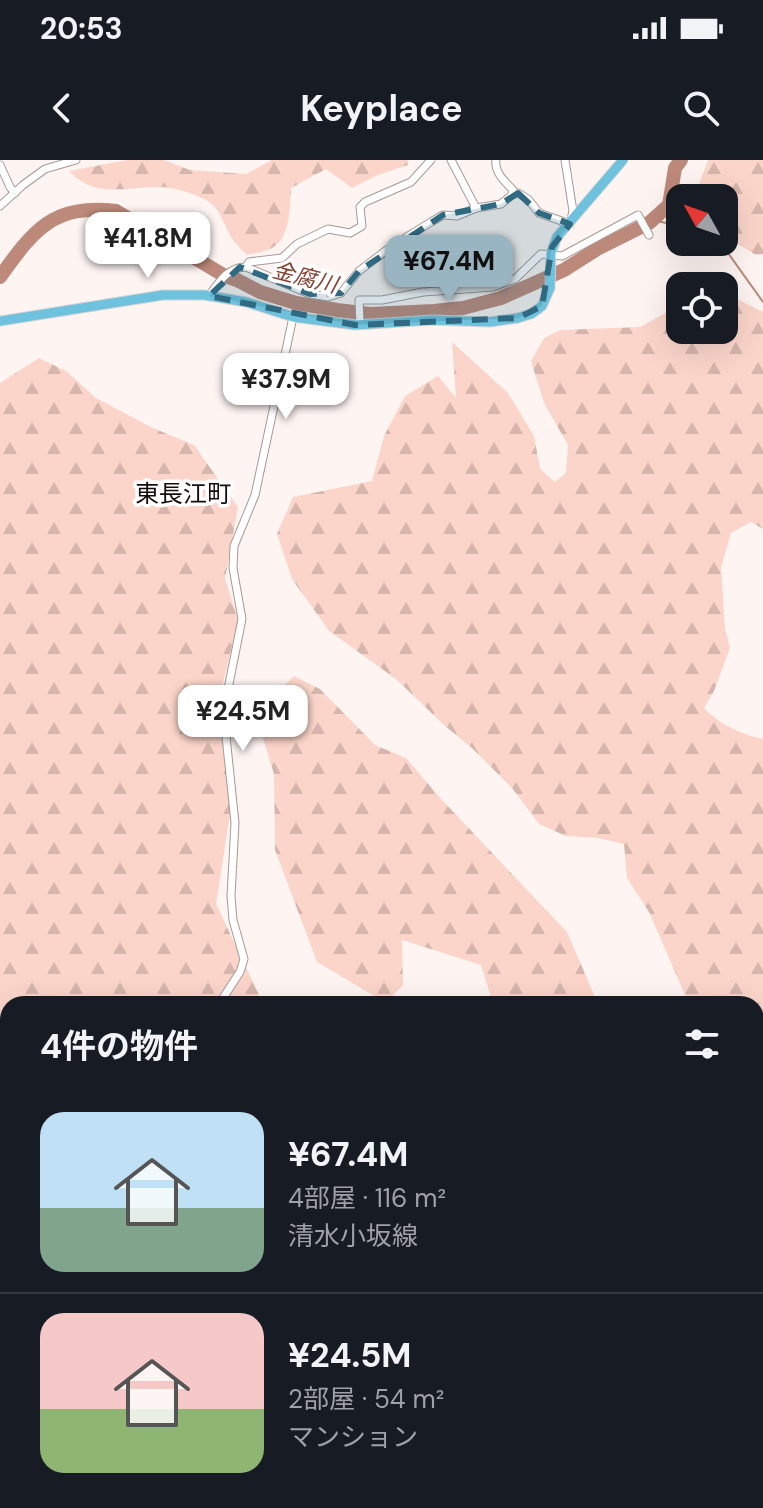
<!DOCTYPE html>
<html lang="ja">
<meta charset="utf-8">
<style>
:root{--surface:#171b24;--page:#20242c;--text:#f1f3f6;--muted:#9ea1a6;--line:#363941;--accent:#9ab5c2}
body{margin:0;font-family:"DM Sans","Noto Sans JP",sans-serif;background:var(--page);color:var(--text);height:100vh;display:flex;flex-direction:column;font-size:30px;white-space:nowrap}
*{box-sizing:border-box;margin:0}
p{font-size:26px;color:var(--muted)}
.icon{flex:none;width:44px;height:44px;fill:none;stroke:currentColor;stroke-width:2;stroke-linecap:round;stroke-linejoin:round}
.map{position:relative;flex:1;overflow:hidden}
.side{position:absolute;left:0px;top:836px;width:764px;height:512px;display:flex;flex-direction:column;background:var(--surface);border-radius:24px 24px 0 0;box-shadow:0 8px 32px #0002}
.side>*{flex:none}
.needle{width:52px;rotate:310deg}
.fabs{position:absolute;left:666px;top:24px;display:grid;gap:16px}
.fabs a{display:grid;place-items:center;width:72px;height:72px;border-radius:16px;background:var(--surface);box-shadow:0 8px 32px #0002;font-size:40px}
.price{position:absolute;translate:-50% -68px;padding:0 18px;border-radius:16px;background:#fff;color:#222;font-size:26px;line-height:52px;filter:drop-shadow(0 2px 4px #0008)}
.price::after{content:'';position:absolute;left:50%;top:48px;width:24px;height:18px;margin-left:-12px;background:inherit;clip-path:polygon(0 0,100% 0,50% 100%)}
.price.current{background:var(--accent);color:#111}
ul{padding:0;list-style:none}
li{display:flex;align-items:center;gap:24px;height:200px;padding:0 40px}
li+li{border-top:2px solid var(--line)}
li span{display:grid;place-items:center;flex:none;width:224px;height:160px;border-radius:24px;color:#555}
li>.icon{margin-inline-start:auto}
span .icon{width:96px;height:96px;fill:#fffc;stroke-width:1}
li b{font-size:34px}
h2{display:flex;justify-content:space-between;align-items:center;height:96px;padding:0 40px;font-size:34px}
.status{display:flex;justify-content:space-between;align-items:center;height:56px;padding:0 40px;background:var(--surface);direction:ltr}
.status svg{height:22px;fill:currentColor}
header{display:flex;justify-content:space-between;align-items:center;height:104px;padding:0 40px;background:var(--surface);font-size:36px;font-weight:700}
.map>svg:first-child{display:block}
.forest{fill:url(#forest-firs)}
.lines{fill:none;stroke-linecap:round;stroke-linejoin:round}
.stream{stroke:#bd897a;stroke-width:2}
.river{stroke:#bd897a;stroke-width:14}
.minor-casing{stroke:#a69995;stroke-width:9}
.major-casing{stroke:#d4d3d3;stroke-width:11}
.minor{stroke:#fff;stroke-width:7}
.major{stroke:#6fc2dd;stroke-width:9}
.marked{fill:#2f6a82;fill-opacity:0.2;stroke:#2f6a82;stroke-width:6;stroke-dasharray:16 10;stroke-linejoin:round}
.labels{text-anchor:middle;stroke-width:7;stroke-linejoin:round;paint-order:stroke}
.water-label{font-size:22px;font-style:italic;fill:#833f2d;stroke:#fff}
.quarter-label{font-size:24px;fill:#120d0c;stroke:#fff}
</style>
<div class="status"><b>20:53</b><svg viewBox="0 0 49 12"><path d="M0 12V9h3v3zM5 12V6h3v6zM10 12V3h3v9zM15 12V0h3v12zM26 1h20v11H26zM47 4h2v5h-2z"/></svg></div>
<header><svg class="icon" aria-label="back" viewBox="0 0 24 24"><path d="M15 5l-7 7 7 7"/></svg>Keyplace<svg class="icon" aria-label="search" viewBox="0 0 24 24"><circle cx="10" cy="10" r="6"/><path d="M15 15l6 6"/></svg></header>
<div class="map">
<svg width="763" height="1348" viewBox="0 0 763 1348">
<defs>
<pattern id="forest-firs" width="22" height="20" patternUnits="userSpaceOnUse" patternTransform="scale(2)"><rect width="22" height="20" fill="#fbd5ca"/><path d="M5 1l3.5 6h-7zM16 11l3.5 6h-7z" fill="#d6b6ac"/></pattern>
</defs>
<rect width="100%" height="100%" fill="#fef5f3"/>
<g class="forest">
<path d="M127,0H164L190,10L246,14L272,0H408V5L378,15L352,28L326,9L291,28C290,45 291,78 272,88C265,92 255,93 247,95C243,90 237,86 234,81C223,67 223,50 206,40C192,33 174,27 158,27C125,27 95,39 69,11Z"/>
<polygon points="708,0 763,0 763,94 756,95 724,76 724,38 696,38 696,32"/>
<path d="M729,135L763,152V369L751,362L731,373L721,408L725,468L730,488L714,531L704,548C720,565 741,574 763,579V977L756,966V844H689L649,752L627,718L624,684L598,678L566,676L539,664L512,628L473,589L444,565L396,519L329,471L292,419L277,374L293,337L372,321L384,276L405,236L438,216L456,238L452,182L508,233L534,276L540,309L555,322L566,313L568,285L544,243L531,201L544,178L560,170L640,167L680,145V170H724V136Z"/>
<polygon points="39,198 66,211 96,238 153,268 194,285 238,347 225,419 238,460 219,540 230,654 216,744 262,841 320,842 329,844 8,844 8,1075 0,1074 0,223"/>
<polygon points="294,516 320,529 375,585 406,598 442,640 567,772 598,844 493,844 481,805 402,780 403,825 386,843 317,802 275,690 274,614 262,575 277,533"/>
<polygon points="756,1060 763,1066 763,1337 756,1336"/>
<polygon points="0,1136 8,1137 8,1340 322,1340 321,1348 0,1348"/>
<polygon points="388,1340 545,1340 543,1348 389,1348"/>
<polygon points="643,1340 707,1340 694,1348 651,1348"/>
</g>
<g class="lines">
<g class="stream">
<polyline points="657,56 657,61 680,66"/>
<polyline points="713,82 728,93 763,142"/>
</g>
<path class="river" d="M0,117C33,71 53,43 116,51L225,116L237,120L260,132L296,143L337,150L370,154L434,151L463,148L501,138L564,110L597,89L649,63L669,45L675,8L681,0"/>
<g class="minor-casing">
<g id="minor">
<polyline points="451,0 476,48"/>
<path d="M496,0C494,12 505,22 513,30L512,35"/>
<polyline points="0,5 10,27 15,33"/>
<polyline points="0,46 23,25 45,9 76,0"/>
<polyline points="246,107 249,102 282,98 297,84 328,69 350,73 362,66 360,47 365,42 411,22 431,0"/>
<path d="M209,136C219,122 228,107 246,107L310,134L328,137L341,133L359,111L392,86L431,62L443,55L457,56L476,48L501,44L512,35L518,33L528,39L539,53L570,64L573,51L565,0"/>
<polyline points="355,165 360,163 359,140 382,140 423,132 493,127 515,119 541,94 562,96 638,55 649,75"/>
<polyline points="219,844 240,812 244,799 233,760 231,736 235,663 224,557 227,534 242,459 233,408 234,386 255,335 293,157"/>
<polyline points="756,1249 763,1254"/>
<polyline points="381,1340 382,1348"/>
<polyline points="103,1348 114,1340"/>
<polyline points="330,1348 330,1340"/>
</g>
</g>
<g class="major-casing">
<polyline id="major" points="0,161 163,135 204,135 246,142 293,157 355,165 433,160 490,162 518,158 531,154 542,146 550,128 551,93 557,77 623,0"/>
</g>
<use href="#minor" class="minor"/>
<use href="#major" class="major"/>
</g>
<path class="marked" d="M518,33L539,53L570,64L552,87L542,146L518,158L355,165L209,136L240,107L310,134L341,133L359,111L443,55L501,44Z"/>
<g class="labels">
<g class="water-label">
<text transform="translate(305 117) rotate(14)" y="8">金腐川</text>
</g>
<g class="quarter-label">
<text x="183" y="342">東長江町</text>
</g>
</g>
</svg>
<div class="fabs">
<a><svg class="needle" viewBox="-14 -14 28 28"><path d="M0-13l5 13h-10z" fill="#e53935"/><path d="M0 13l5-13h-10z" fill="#9ea1a6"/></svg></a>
<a><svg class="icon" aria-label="locate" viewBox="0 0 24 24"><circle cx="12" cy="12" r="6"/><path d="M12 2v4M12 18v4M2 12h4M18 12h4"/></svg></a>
</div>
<b class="price" style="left:148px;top:120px">¥41.8M</b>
<b class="price current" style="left:449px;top:143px">¥67.4M</b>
<b class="price" style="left:286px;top:261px">¥37.9M</b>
<b class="price" style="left:243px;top:593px">¥24.5M</b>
<section class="side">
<h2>4件の物件<svg class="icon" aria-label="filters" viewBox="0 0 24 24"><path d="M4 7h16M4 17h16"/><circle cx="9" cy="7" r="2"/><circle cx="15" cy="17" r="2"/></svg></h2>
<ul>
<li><span style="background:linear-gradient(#bfe0f5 60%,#7fa58c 0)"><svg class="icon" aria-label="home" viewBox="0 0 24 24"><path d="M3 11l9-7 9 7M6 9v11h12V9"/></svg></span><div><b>¥67.4M</b><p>4部屋 · 116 m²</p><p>清水小坂線</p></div></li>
<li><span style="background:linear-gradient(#f6c9c9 60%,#8fb573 0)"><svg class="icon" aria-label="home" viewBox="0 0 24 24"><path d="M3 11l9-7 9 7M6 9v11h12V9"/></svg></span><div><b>¥24.5M</b><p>2部屋 · 54 m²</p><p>マンション</p></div></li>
</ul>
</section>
</div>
